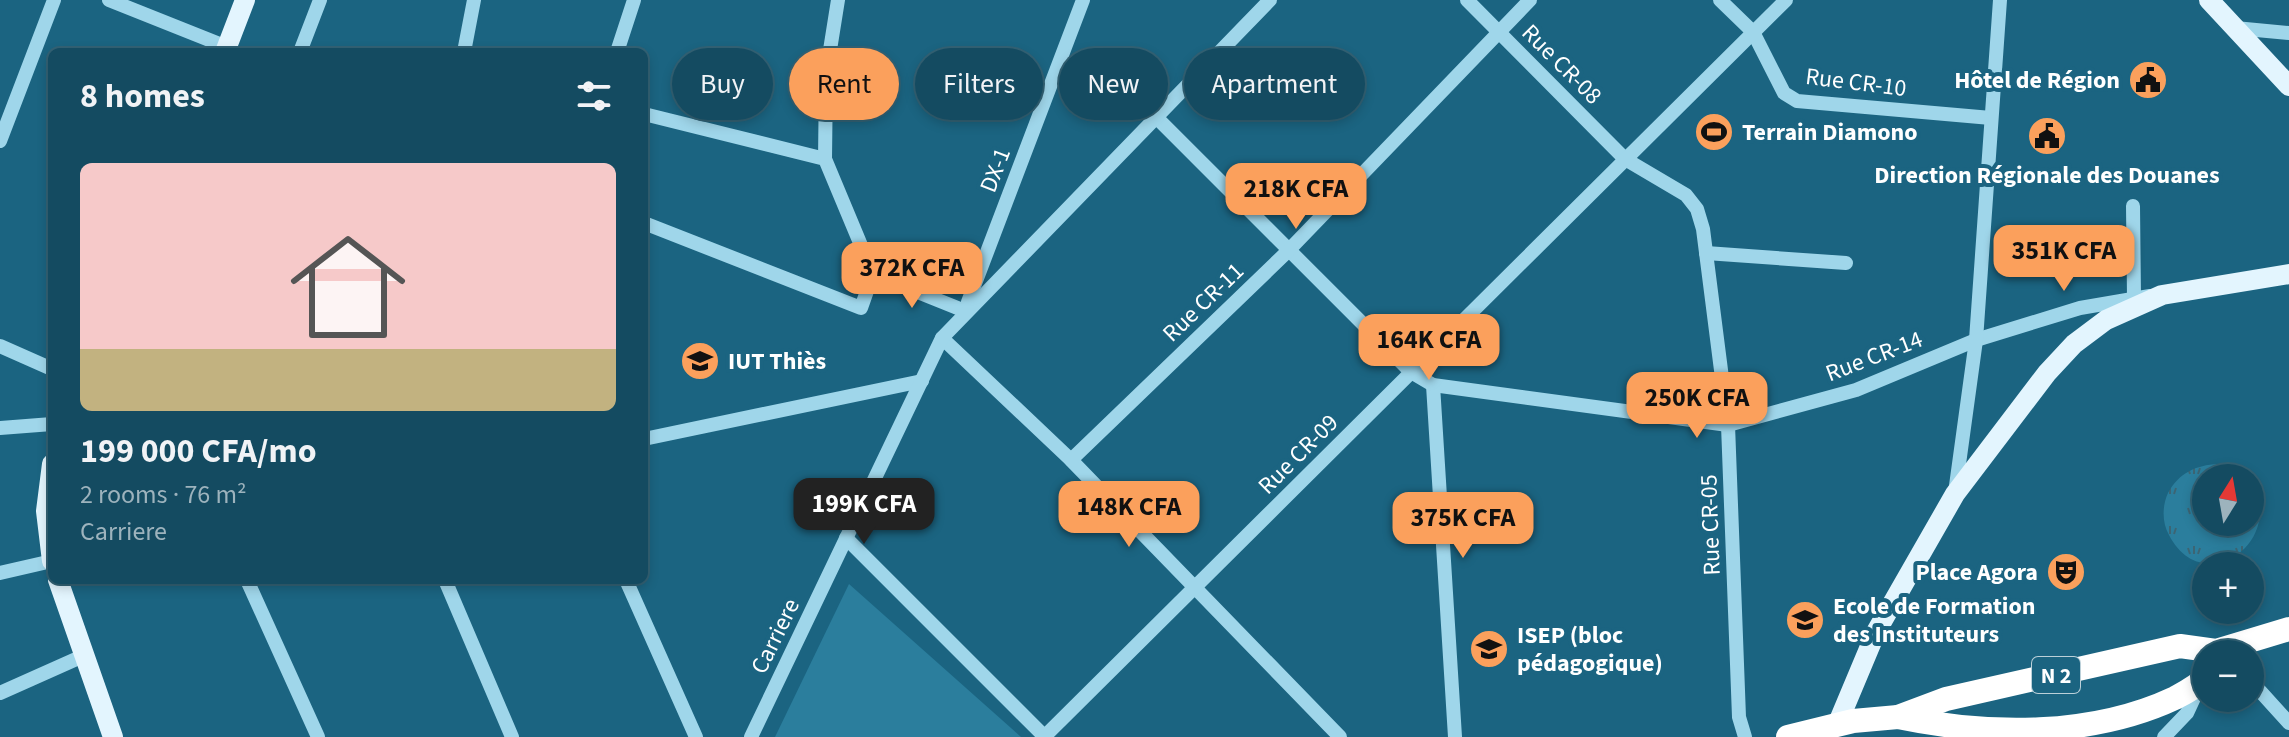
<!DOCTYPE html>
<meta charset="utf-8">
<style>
:root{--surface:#144b61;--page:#21556a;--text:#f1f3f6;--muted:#9db3bd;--line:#336376;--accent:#fba05c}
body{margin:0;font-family:"Source Sans 3",sans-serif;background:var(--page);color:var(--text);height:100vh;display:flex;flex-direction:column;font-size:30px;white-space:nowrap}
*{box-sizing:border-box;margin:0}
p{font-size:26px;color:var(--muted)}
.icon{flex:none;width:44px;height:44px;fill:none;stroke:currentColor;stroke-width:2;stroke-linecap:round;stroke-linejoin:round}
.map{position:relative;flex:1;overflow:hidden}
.drawer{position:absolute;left:48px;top:48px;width:600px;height:536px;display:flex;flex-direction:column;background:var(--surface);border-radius:12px;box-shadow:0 4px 12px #0003,0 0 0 2px var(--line)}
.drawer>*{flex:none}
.hud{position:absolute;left:672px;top:48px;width:760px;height:72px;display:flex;gap:16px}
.needle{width:52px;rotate:11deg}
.tools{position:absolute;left:2192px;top:464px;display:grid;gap:16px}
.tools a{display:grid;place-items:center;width:72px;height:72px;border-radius:50%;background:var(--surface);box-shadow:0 4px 12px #0003,0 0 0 2px var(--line);font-size:40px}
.price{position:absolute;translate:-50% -68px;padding:0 18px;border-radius:16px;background:var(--accent);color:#111;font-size:26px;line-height:52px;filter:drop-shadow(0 2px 4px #0008)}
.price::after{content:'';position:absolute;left:50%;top:48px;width:24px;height:18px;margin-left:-12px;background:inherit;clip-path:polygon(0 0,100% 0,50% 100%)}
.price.on{background:#222;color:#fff}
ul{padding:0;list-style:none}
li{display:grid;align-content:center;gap:16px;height:424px;padding:0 32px}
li+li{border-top:2px solid var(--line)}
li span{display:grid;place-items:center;height:248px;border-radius:12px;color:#555}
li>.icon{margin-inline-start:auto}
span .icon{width:144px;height:144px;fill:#fffc;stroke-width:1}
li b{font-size:34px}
h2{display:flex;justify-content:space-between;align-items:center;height:96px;padding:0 32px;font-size:34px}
.chip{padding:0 28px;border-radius:36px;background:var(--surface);box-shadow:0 4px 12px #0003,0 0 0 2px var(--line);font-size:28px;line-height:72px}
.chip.on{background:var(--accent);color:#111}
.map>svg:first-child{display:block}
.grass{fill:url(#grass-tufts)}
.pitch{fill:#2b7e9d}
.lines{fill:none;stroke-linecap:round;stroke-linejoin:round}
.minor{stroke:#9fd6ea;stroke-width:14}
.major{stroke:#e3f5fe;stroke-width:20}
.highway{stroke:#fff;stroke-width:24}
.labels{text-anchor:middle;stroke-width:8;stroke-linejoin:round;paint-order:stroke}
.shield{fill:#1b6481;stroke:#bbd0d9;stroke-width:2}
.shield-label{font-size:22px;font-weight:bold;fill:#fff}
.street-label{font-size:24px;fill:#fff;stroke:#1b6481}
.poi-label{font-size:24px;font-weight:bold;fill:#fff;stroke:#1b6481;text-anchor:start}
</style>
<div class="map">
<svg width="2289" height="737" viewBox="0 0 2289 737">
<defs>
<pattern id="grass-tufts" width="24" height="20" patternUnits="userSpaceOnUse" patternTransform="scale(2)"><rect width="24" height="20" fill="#2b7e9d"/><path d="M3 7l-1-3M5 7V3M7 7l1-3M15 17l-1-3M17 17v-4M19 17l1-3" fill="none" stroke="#3c6574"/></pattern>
</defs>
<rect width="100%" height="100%" fill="#1b6481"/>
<path class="grass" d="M2218,464L2234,468L2249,478H2206V522H2250V479C2289,541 2203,601 2169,535C2162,523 2162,506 2168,493C2179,473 2196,465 2218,464Z"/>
<polygon class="pitch" points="849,584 1021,737 775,737"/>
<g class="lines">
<g class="minor">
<polyline points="109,0 227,47"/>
<polyline points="1467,0 1625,159 1686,195 1697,209 1703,229 1728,425 1739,717 1745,737"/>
<polyline points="1720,0 1753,32 1784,93 1797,101 1991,118"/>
<polyline points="2235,28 2289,33"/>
<polyline points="300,52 320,0"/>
<polyline points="464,52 474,0"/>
<polyline points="617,52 634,0"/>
<polyline points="644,114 825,159 873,274 861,308 644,223"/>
<polyline points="1155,116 1411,372 1433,385 1728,425 1856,390 1976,340 2080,308 2150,296"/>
<polyline points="0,141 54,0"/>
<polyline points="825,159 826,75 838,0"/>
<polyline points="2133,206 2134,297"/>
<polyline points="1706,253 1846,263"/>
<polyline points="873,274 965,311"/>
<polyline points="968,302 1083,0"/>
<polyline points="942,338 1071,460 1340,737"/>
<polyline points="0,346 52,369"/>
<polyline points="1433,385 1455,737"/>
<polyline points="0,428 52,424"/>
<polyline points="644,439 922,381"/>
<polyline points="1071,460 1288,251 1530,0"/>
<polyline points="1955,493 1976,340 2000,0"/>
<polyline points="846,538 1045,737"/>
<polyline points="0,573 52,561"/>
<polyline points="247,580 318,737"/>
<polyline points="445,580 512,737"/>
<polyline points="626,580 696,737"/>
<polyline points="2250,680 2289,723"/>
<polyline points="0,693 83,656"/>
<polyline points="1045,736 1786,0"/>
<polyline points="751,737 942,338 1270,0"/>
<polyline points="2164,737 2187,713 2200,685"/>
</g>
<g class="major">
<polyline points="2209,0 2289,86"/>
<polyline points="225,52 245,0"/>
<polyline points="52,464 46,511 52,561"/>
<polyline points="58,580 113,737"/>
<polyline points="1837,725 1876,632 1955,494 2047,373 2074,344 2106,320 2162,295 2289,274"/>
</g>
<g class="highway">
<path d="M1898,717C1989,736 2092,737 2175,698C2186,692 2198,686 2206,677"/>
<polyline points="1788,737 1853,721 1898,717 1946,699 2180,646 2216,651 2289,629"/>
</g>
</g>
<defs>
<g id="civic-disc" transform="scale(2)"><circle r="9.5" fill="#fba05c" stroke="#1b6481"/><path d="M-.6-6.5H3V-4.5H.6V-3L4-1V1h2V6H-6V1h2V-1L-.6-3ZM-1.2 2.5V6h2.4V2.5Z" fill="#111"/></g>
<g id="stadium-disc" transform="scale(2)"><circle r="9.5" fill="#fba05c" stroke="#1b6481"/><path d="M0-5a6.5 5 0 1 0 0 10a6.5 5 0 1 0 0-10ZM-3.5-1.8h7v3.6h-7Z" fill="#111"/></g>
<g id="university-disc" transform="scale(2)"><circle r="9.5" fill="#fba05c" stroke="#1b6481"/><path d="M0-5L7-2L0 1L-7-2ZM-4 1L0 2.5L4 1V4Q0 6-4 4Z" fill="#111"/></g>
<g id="theatre-disc" transform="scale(2)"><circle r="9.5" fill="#fba05c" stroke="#1b6481"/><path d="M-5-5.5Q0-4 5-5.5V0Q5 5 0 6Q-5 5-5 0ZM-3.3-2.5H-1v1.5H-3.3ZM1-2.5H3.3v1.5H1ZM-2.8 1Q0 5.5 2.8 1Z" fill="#111"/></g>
</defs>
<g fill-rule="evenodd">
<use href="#civic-disc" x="2148" y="80"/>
<use href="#stadium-disc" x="1714" y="132"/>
<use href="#civic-disc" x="2047" y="136"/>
<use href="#university-disc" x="700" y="361"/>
<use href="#theatre-disc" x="2066" y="572"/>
<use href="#university-disc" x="1805" y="620"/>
<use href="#university-disc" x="1489" y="649"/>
</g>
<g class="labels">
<rect class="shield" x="2032" y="657" width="48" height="36" rx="6"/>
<g class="shield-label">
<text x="2056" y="683">N 2</text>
</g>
<g class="street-label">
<text transform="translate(1562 64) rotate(45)" y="8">Rue CR-08</text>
<text transform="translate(1856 82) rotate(7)" y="8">Rue CR-10</text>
<text transform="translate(995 170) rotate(-69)" y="8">DX-1</text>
<text transform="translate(1203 302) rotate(-44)" y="8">Rue CR-11</text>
<text transform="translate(1874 356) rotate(-21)" y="8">Rue CR-14</text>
<text transform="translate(1298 454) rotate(-45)" y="8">Rue CR-09</text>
<text transform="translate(1710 525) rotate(-92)" y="8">Rue CR-05</text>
<text transform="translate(775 636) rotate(-64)" y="8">Carriere</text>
</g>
<g class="poi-label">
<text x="2120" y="88" text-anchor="end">Hôtel de Région</text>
<text x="1742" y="140">Terrain Diamono</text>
<text x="2047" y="183" text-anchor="middle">Direction Régionale des Douanes</text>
<text x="728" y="369">IUT Thiès</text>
<text x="2038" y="580" text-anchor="end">Place Agora</text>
<text x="1833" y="614">Ecole de Formation<tspan x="1833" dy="28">des Instituteurs</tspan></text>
<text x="1517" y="643">ISEP (bloc<tspan x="1517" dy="28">pédagogique)</tspan></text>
</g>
</g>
</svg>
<div class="tools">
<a><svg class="needle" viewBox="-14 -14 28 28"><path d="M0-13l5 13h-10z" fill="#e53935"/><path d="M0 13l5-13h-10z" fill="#9db3bd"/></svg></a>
<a>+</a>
<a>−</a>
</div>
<b class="price" style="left:1296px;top:231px">218K CFA</b>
<b class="price" style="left:2064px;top:293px">351K CFA</b>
<b class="price" style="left:912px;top:310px">372K CFA</b>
<b class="price" style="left:1429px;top:382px">164K CFA</b>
<b class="price" style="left:1697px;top:440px">250K CFA</b>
<b class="price on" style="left:864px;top:546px">199K CFA</b>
<b class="price" style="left:1129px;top:549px">148K CFA</b>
<b class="price" style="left:1463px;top:560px">375K CFA</b>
<div class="hud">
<a class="chip">Buy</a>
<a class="chip on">Rent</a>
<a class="chip">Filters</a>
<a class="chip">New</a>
<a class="chip">Apartment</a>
</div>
<section class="drawer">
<h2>8 homes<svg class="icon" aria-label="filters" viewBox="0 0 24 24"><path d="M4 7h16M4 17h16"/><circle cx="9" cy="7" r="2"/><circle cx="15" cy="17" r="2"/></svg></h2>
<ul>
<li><span style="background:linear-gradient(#f6c9c9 75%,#c2b280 0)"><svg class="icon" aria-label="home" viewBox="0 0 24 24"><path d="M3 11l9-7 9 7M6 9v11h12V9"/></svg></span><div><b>199 000 CFA/mo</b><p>2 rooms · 76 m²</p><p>Carriere</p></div></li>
</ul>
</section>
</div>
